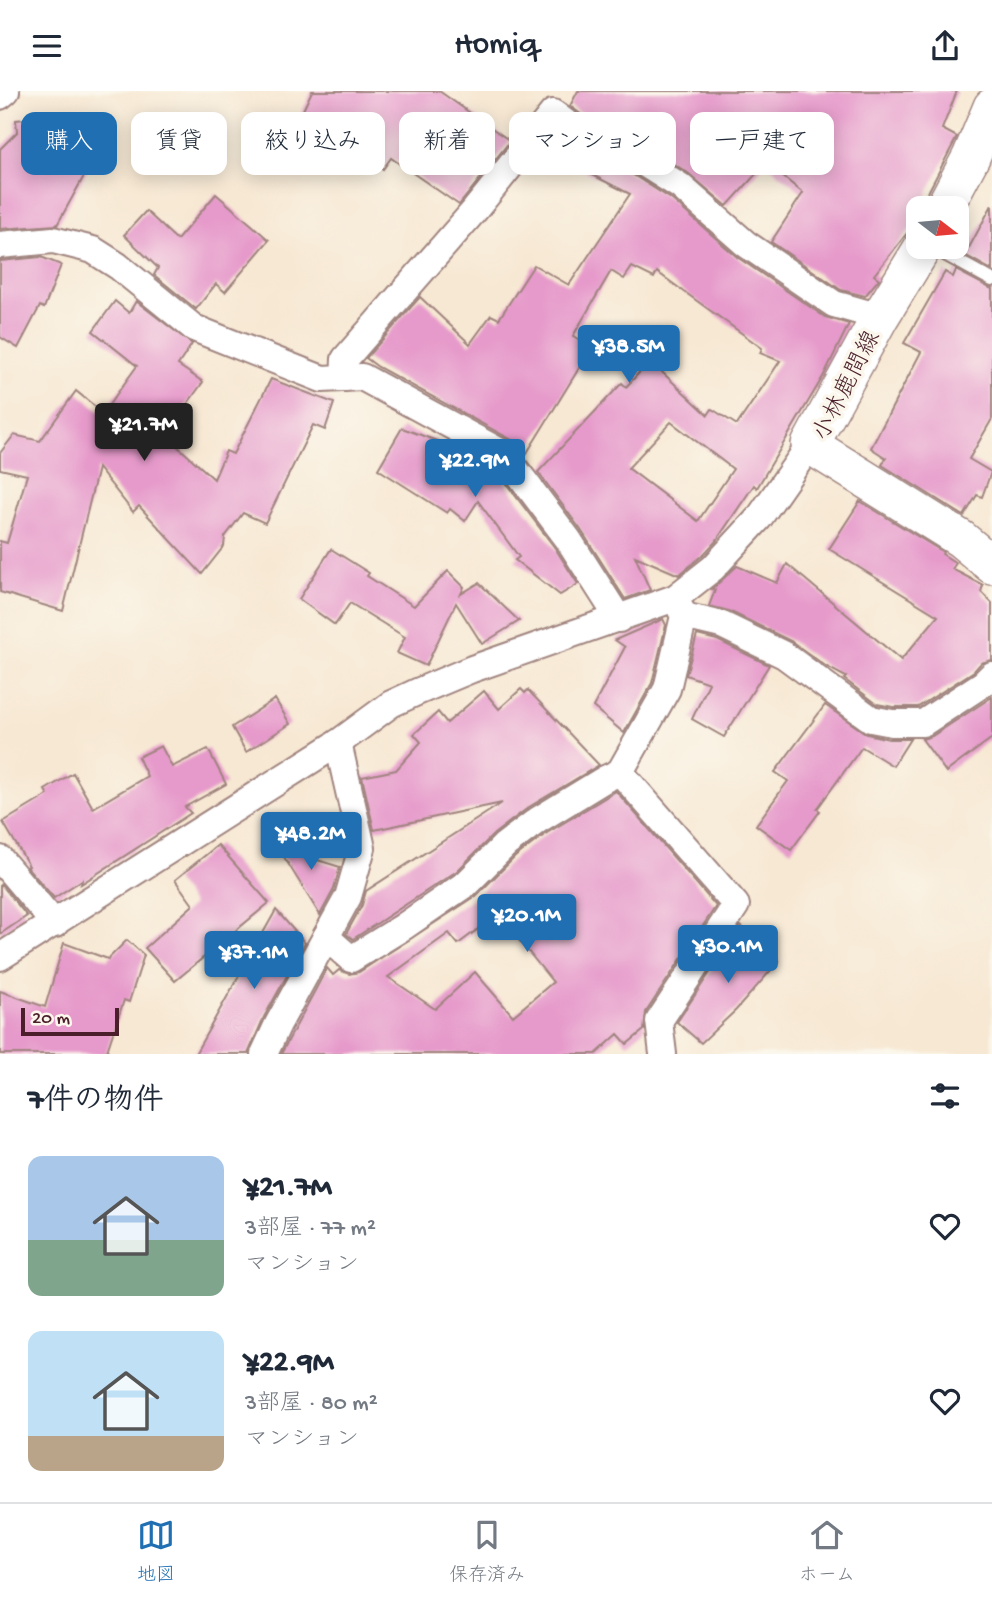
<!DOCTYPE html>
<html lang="ja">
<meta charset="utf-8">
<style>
:root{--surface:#fff;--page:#f6f6f7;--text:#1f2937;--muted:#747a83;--line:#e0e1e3;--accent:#1f6fb2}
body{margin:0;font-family:"Gochi Hand","Klee One",sans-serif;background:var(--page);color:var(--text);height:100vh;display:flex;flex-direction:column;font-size:26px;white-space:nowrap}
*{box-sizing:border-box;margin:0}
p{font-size:23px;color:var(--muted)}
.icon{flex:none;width:38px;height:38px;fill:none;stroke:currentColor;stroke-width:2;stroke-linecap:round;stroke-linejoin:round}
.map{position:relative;height:963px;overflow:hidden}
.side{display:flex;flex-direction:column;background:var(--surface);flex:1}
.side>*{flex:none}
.hud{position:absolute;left:21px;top:21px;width:950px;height:63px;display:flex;gap:14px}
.needle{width:46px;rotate:106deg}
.fabs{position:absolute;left:906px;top:105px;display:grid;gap:14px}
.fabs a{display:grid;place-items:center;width:63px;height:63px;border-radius:14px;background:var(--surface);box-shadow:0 4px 18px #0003;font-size:35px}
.scale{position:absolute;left:21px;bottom:18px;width:98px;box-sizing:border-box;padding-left:7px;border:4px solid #4a1f2b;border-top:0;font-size:19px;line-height:24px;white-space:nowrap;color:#4a1f2b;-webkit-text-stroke:5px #fbf7ec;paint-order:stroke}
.price{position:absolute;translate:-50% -60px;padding:0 16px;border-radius:7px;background:var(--accent);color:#fff;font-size:23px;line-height:46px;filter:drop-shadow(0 2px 4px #0008)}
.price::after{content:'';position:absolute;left:50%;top:42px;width:21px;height:16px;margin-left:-10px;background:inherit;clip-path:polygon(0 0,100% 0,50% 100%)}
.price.active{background:#222;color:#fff}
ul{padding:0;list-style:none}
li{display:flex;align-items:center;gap:21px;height:175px;padding:0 28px}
li span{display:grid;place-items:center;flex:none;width:196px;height:140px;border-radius:14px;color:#555}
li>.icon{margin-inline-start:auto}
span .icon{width:84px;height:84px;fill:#fffc;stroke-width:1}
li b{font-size:30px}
h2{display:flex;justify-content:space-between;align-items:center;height:84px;padding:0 28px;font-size:30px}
.pill{padding:0 24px;border-radius:14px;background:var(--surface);box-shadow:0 4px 18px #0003;font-size:24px;line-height:63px}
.pill.active{background:var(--accent);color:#fff}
header{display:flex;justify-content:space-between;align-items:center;height:91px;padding:0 28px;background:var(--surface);font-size:32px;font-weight:600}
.dock{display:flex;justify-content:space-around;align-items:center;height:98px;border-top:2px solid var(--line);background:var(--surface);font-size:19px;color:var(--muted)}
.dock a{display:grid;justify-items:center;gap:4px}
.dock .active{color:var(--accent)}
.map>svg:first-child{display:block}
.building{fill:#e69acb;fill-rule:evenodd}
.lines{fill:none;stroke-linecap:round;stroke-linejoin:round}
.service-casing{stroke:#a0847f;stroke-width:16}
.minor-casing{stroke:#a0847f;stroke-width:30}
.secondary-casing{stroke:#a0847f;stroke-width:40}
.service{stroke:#fff;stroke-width:12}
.minor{stroke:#fff;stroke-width:26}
.secondary{stroke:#fff;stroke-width:37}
.labels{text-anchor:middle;stroke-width:7;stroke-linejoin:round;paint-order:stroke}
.street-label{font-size:24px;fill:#4a1f2b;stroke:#fbf7ec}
</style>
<header><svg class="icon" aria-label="menu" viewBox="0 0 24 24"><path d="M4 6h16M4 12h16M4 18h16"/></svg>Homiq<svg class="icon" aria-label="share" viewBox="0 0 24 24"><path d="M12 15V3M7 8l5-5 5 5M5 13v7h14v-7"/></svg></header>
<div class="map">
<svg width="992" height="963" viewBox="0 0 992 963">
<rect width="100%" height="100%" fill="#fbf7ec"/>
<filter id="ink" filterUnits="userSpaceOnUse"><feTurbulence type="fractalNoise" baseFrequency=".0143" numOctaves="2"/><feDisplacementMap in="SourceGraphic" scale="14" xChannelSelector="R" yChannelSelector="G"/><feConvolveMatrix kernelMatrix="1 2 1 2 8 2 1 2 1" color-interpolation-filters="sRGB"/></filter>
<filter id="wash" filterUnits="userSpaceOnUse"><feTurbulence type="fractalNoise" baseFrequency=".00686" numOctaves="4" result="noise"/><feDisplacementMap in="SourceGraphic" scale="28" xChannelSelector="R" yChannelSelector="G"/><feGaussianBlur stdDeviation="1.57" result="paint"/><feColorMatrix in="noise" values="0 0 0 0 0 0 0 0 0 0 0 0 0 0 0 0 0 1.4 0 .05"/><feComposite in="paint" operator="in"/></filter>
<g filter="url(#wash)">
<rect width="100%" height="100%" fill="#f7e8d3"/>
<g id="blocks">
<g class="building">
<polygon points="312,0 439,0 510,50 459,114 391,67 383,78 346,51 336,73 288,51"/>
<polygon points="578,0 957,0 942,38 957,46 925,107 923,117 919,117 919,127 874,184 879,188 865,205 841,199 771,151 803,102 766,72 727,115 688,82 634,48 594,33 570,15"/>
<polygon points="47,26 48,47 94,67 57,134 0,138 0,58 17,41 16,29"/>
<path d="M556,44L577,60L619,75L671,108L737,166L825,226L849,233L824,284L757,397L754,394L716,450L702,465L679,484L635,465L650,499L625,508L581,439L538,381L622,292L626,296L650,270L708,324L712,318L737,334L780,270L760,262L762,257L657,181L654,187L632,176L624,188L611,180L573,245L592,256L525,365L512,349L378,276L366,267L420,206L470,253L491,224L499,228L534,174L569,194L630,103L547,61ZM671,331L733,378L698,430L628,377Z"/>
<polygon points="216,103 269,149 225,201 216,193 196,218 154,184 158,177 124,144 146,120 177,149"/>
<polygon points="992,114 992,179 965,164"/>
<polygon points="41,166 61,174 44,217 40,215 18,257 0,246 0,170"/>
<polygon points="956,179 992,198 992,328 969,368 991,381 982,406 977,404 964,425 882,374 886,367 871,357 921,261 904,252 945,181 953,186"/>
<polygon points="115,210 129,222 136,210 192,253 178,274 203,291 165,344 214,388 226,360 233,363 271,288 334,312 325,339 313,334 265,432 243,422 225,446 224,455 202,483 139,415 133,421 98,377 63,520 0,501 0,450 7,452 27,384 0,378 0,362 14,344 40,350 76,300 103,322 137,275 93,240"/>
<polygon points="402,337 472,363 493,375 555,457 578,493 560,504 515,469 519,466 478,410 465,430 450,418 447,422 378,378"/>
<polygon points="860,410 943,461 942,463 956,472 952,478 983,494 981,501 992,512 992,569 981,572 974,580 918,616 893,616 877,613 844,588 846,586 827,576 791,550 729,520 709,515 715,499 712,498 737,475 777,492 787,473 901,569 938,525 829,458"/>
<polygon points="331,458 369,482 367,485 414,515 448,480 464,496 461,503 479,492 519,530 482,553 456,512 426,575 397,562 405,546 350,512 335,534 299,508"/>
<polygon points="663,528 666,534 652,592 624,642 593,616 625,556 615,549"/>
<polygon points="697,544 717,549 769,574 724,646 692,628 709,592 686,584"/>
<polygon points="521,598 525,602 528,599 599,674 529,716 494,743 457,780 353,848 346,843 362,814 366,800 502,712 374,739 362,686 396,679 421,651 414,643 438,621 447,632 484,600 499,618"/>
<polygon points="992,606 992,647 946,681 922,648 932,645"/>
<polygon points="275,608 290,633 246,661 232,636"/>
<polygon points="825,614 867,643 889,648 910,648 893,675 862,656 817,718 820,720 791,759 756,734 788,690 775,681"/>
<polygon points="161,655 172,676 208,658 226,693 185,716 191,722 81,793 82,789 54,807 27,776 29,775 3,731 48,704 45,699 73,682 93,717 147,685 138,666"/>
<path d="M616,700L716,815L646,921L644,939L627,953L618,943L596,963H281L327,877L333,884L339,879L349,883L359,881L476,805L515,766L547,742ZM498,823L553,891L513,925L475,881L435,918L388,886L449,842L458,853Z"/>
<polygon points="305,744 317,769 340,776 333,800 320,824 279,758"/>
<polygon points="218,754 269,812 175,890 145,857 193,814 175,789"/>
<polygon points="1,793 27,825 0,843 0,794"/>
<polygon points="276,819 305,852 264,926 248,963 195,963"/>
<polygon points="741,835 779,870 736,919 701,952 677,931"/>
<polygon points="127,849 144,864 129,911 124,909 106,963 0,963 0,900 45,916 64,852 108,868"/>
</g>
</g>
</g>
<g filter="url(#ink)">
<use href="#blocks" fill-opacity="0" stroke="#a0847f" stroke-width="2"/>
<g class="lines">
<g class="service-casing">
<polyline id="service" points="932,156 992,189"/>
</g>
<g class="minor-casing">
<g id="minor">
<polyline points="0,5 6,0"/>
<polyline points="0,154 53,149 93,159 118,175 194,237 322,288 362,286 504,363 568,448 619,528"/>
<polyline points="344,287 345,268 474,120 553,22 586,47 626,61 680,95 746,153 834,213 880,226"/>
<polyline points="684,525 722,534 784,564 871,628 892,632 923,632 984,592 992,584"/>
<polyline points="620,681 736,814 659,930 663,963"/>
<polyline points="0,768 55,833"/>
<polyline points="326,846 351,868 403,836 467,792 505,754 538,729 605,688 620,681 667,598 684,525 675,507"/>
<polyline points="0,866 338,652 391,613 417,601 472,578 675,507 713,477 759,427 810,354"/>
<polyline points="264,963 278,933 348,806 362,757 338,652"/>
</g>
</g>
<g class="secondary-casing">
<g id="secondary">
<polyline points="944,117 971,66 992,16"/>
<polyline points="923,156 880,226 810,354 961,448 992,474"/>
</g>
</g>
<use href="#service" class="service"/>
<use href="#minor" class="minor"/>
<use href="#secondary" class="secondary"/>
</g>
</g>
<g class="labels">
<g class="street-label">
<text transform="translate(845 294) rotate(-63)" y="8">小林鹿間線</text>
</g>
</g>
</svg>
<div class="fabs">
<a><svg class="needle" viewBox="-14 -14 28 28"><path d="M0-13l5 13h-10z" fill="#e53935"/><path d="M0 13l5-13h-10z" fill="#747a83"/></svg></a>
</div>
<div class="scale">20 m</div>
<b class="price" style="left:629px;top:294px">¥38.5M</b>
<b class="price active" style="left:144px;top:372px">¥21.7M</b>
<b class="price" style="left:475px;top:408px">¥22.9M</b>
<b class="price" style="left:311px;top:781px">¥48.2M</b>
<b class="price" style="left:527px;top:863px">¥20.1M</b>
<b class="price" style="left:728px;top:894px">¥30.1M</b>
<b class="price" style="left:254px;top:900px">¥37.1M</b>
<div class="hud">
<a class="pill active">購入</a>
<a class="pill">賃貸</a>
<a class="pill">絞り込み</a>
<a class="pill">新着</a>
<a class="pill">マンション</a>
<a class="pill">一戸建て</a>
</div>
</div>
<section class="side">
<h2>7件の物件<svg class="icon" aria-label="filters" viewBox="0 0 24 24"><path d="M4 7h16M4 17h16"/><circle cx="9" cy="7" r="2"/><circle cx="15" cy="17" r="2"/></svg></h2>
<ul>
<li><span style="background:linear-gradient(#a9c7e8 60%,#7fa58c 0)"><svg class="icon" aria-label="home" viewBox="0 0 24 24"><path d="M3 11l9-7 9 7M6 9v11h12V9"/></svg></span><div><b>¥21.7M</b><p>3部屋 · 77 m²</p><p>マンション</p></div><svg class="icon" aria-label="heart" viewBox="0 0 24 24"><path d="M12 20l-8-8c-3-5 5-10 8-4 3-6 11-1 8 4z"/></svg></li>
<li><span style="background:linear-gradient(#bfe0f5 75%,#b9a48a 0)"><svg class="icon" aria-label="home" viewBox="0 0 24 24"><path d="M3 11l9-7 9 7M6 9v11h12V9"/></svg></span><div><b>¥22.9M</b><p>3部屋 · 80 m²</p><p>マンション</p></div><svg class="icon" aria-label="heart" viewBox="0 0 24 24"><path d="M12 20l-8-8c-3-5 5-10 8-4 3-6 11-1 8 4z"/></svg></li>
</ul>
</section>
<nav class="dock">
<a class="active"><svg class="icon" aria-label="map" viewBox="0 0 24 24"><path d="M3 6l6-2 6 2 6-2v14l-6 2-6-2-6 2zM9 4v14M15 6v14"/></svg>地図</a>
<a><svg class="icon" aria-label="saved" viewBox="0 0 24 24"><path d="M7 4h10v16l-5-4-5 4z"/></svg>保存済み</a>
<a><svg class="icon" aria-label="home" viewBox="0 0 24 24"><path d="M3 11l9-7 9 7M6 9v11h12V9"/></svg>ホーム</a>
</nav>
